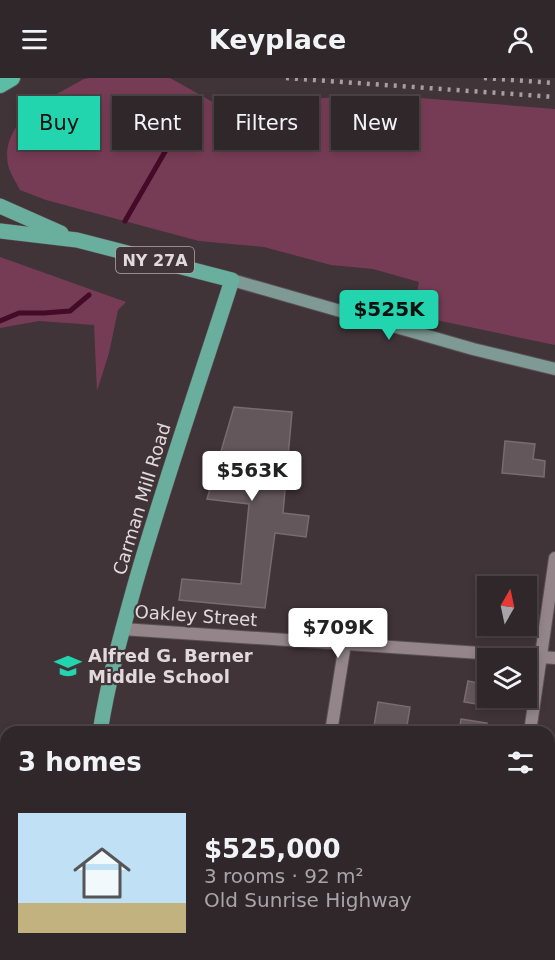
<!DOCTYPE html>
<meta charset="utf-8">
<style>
:root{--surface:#30272a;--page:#382f32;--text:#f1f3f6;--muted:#a8a5a8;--line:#4b4447;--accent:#22d5af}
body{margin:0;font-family:"DejaVu Sans",sans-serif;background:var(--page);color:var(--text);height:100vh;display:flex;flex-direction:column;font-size:22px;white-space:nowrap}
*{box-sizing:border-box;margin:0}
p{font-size:20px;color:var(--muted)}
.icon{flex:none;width:33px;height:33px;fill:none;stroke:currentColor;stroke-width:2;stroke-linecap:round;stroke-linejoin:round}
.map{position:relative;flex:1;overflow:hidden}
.side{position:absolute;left:0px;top:648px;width:555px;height:234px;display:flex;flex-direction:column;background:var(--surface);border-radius:18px 18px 0 0;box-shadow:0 3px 9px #0003,0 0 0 2px var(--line)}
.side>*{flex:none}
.top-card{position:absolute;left:18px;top:18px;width:519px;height:54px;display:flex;gap:12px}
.needle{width:39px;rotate:9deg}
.tools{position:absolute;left:477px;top:498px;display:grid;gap:12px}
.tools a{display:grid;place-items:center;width:60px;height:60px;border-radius:0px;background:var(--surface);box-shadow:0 3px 9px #0003,0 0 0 2px var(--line);font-size:30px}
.price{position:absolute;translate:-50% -51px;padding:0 14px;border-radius:6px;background:#fff;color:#222;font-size:20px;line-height:39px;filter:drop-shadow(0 2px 3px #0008)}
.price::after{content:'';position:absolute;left:50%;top:36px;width:18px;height:14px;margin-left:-9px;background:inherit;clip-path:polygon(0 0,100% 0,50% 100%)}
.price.current{background:var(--accent);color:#111}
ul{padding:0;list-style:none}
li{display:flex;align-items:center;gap:18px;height:150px;padding:0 18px}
li span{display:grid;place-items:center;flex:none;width:168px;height:120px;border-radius:0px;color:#555}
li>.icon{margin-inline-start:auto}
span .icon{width:72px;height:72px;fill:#fffc;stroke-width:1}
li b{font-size:26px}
h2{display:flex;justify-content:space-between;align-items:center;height:72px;padding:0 18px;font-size:26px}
.pill{padding:0 21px;border-radius:0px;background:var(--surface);box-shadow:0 3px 9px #0003,0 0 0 2px var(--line);font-size:21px;line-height:54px}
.pill.current{background:var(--accent);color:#111}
header{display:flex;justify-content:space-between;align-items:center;height:78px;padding:0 18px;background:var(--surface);font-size:27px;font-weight:800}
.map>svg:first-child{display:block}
.green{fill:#773c55}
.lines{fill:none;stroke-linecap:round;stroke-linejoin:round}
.stream{stroke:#430b27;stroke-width:5}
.building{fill:#64575c;stroke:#796b70;stroke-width:1.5}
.service-casing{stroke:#5a5054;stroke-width:10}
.minor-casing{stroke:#5a5054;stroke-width:14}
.secondary-casing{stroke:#5a5054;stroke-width:14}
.primary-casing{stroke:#5a5054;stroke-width:16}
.trunk-casing{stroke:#5a5054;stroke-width:18}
.service{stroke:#93858a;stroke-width:8}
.minor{stroke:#93858a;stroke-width:12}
.secondary{stroke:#7f9994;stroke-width:12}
.primary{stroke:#6aae9d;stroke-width:15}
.trunk{stroke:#5cbca4;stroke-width:16}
.rail{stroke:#a79ea1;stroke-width:4.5;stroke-dasharray:3 6;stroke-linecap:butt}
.labels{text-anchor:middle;stroke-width:4.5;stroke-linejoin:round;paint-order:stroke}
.shield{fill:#403438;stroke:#b1a8ab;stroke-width:1.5}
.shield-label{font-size:16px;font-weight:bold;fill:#e1d9dc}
.street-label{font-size:18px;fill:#e1d9dc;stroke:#403438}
.poi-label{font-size:18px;font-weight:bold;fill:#e1d9dc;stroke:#403438;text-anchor:start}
</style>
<header><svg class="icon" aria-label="menu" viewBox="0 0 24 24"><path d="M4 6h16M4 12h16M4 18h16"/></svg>Keyplace<svg class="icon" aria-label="person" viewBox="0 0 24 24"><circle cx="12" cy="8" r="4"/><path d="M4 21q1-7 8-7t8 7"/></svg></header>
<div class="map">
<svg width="555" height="882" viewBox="0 0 555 882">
<rect width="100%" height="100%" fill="#403438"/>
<g class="green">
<path d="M90,0H170L245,42L274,40L322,20L383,17L555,31V267L412,237L419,204L373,191L331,187L264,169L199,163L46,122L20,112C16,104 10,95 8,87C0,41 52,19 84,1Z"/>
<polygon points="0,179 126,224 118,232 109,275 97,313 94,247 39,243 0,250"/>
</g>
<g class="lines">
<g class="stream">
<polyline points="125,143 192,27"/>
<polyline points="0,243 19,235 44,235 70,233 89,217"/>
</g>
</g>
<g class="building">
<polygon points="234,329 292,334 283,435 309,438 306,459 275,455 265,530 179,522 182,501 241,506 249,426 207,421"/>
<polygon points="505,363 535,366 533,381 545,383 544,399 502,395"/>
<polygon points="468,603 488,607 488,620 496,620 494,629 464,624"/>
<polygon points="378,624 410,629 406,654 394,652 394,654 373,654"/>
<polygon points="461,641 487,645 485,654 459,654"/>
<rect x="549" y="826" width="6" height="30"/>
<polygon points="183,876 210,876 209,882 182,882"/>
<polygon points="327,876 424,876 424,882 328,882"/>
</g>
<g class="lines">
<g class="service-casing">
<g id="service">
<polyline points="138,882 139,876"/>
<polyline points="256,882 256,876"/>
</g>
</g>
<g class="minor-casing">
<g id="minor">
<polyline points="122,551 555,580"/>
<polyline points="331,654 345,566"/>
<polyline points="530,654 555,480"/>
<polyline points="549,784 555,785"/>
<polyline points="497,882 498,876"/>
</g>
</g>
<g class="secondary-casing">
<polyline id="secondary" points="232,202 473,271 555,291"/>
</g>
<g class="primary-casing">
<g id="primary">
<polyline points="0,128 61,155"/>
<path d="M0,153L77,162L232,202C200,302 165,402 136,503C122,553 108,603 100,654"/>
<polyline points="63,882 64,876"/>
</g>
</g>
<g class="trunk-casing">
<polyline id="trunk" points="0,7 12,0"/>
</g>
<use href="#service" class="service"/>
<use href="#minor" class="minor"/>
<use href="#secondary" class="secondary"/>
<use href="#primary" class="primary"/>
<use href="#trunk" class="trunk"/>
<g class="rail">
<polyline points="286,0 555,19"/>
<polyline points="484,0 555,5"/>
</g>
</g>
<defs>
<g id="school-bare" transform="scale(2.07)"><path d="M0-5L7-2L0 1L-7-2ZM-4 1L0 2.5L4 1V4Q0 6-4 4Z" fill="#22d5af" stroke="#403438" stroke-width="2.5" paint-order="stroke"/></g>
</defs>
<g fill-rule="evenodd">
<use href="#school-bare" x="68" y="588"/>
</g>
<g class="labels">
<rect class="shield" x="116" y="169" width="78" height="26" rx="4.5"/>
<g class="shield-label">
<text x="155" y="188">NY 27A</text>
</g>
<g class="street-label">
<text transform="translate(142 421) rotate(-73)" y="6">Carman Mill Road</text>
<text transform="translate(196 538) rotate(4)" y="6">Oakley Street</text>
</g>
<g class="poi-label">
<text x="88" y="584">Alfred G. Berner<tspan x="88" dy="21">Middle School</tspan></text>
</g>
</g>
</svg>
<div class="tools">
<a><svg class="needle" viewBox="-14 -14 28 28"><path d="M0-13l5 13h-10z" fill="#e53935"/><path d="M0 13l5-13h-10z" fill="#a8a5a8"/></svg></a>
<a><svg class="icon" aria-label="layers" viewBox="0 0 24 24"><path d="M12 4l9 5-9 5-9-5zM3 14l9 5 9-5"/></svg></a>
</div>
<b class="price current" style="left:389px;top:263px">$525K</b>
<b class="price" style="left:252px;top:424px">$563K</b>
<b class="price" style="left:338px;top:581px">$709K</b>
<div class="top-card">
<a class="pill current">Buy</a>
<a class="pill">Rent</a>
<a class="pill">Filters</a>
<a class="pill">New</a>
</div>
<section class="side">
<h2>3 homes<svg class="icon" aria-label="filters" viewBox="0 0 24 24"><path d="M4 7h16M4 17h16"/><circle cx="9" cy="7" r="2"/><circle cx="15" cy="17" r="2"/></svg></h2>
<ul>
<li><span style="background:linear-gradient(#bfe0f5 75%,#c2b280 0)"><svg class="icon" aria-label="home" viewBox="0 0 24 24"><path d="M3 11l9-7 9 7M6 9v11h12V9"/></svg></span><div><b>$525,000</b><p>3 rooms · 92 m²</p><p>Old Sunrise Highway</p></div></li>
</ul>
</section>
</div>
